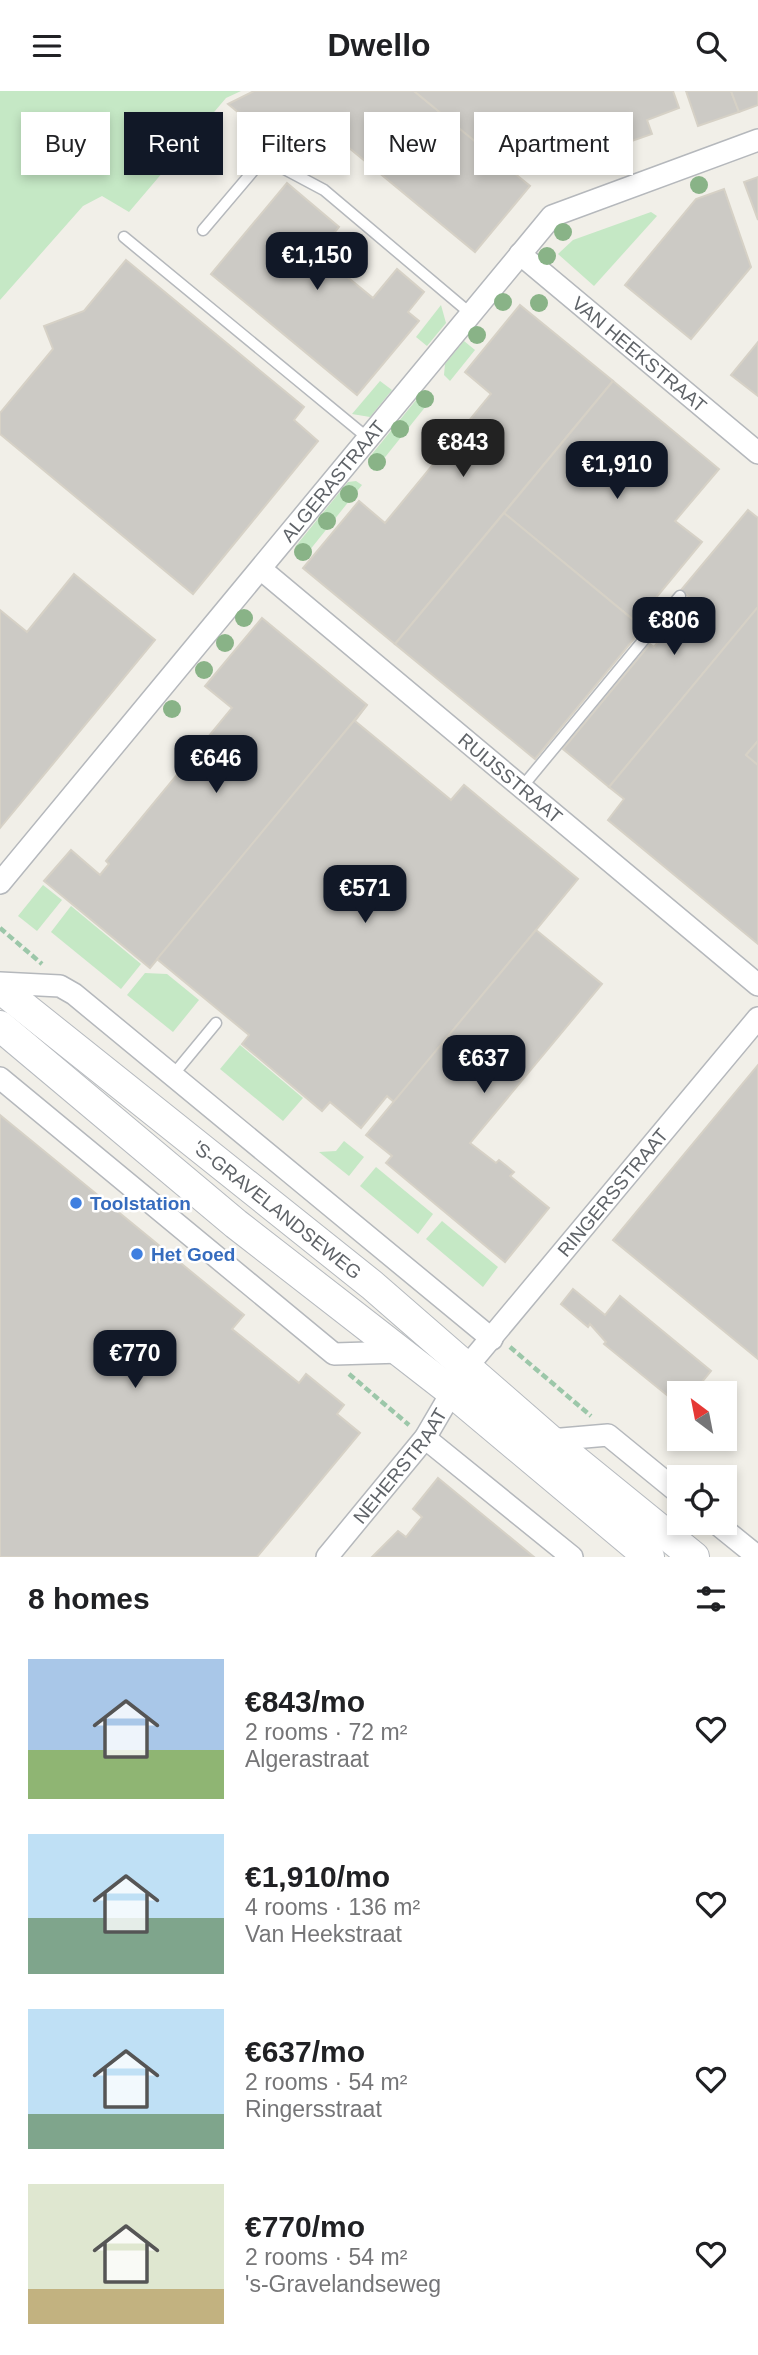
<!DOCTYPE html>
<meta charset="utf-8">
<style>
:root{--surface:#fff;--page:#f2f2f2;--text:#202124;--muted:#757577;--accent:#111827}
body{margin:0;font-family:Helvetica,sans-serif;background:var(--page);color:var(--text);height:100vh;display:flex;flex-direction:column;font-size:26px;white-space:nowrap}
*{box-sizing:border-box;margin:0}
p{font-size:23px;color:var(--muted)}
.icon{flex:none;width:38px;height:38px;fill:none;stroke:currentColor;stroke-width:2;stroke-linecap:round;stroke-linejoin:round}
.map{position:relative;height:1466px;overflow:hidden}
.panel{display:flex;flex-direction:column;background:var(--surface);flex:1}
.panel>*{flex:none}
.hud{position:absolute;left:21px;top:21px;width:718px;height:63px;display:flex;gap:14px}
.needle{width:46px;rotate:328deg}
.fabs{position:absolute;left:667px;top:1290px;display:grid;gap:14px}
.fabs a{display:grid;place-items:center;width:70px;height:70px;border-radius:0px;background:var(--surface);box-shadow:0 4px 10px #0003;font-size:35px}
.price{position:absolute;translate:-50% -60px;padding:0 16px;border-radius:14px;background:var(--accent);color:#fff;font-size:23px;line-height:46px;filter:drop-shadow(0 2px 4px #0008)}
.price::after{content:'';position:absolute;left:50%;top:42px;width:21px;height:16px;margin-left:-10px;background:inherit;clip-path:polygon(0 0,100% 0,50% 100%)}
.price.on{background:#222;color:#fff}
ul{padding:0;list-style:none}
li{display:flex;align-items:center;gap:21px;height:175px;padding:0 28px}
li span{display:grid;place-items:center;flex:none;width:196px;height:140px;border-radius:0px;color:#555}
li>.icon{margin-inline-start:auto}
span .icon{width:84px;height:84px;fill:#fffc;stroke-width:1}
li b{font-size:30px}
h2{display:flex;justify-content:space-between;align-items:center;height:84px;padding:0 28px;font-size:30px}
.pill{padding:0 24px;border-radius:0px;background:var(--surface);box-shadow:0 4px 10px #0003;font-size:24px;line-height:63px}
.pill.on{background:var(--accent);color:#fff}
header{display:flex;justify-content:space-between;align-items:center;height:91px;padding:0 28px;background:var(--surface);font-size:32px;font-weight:600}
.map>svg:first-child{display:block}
.green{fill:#c5e8c5}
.building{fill:#cccac5;stroke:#d6d1c6;stroke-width:2}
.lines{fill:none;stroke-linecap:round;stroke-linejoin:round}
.service-casing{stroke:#b5b8bc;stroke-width:13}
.minor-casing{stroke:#b5b8bc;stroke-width:24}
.secondary-casing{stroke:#b6babf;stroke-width:32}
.path{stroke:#9cc7a9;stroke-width:4.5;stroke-dasharray:7 3.5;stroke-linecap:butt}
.service{stroke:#fff;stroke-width:10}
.minor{stroke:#fff;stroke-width:21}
.secondary{stroke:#fff;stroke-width:30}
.tree{fill:#89b387}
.shop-dot{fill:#3f7fe0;stroke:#fff;stroke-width:2.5}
.labels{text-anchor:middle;stroke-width:5;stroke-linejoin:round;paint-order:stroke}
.street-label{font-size:19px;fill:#5f6368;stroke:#fff}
.shop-label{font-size:19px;font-weight:bold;fill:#366cbe;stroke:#fff;text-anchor:start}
</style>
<header><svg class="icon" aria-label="menu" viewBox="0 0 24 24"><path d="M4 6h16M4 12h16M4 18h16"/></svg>Dwello<svg class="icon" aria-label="search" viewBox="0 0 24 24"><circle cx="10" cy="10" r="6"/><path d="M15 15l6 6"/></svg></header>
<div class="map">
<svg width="758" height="1466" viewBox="0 0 758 1466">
<rect width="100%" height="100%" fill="#f1efe8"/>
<g class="green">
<polygon points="0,0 241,0 226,7 129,121 102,105 83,115 0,209"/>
<polygon points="651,121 657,125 594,195 558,163 573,149"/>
<polygon points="441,214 446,232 427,255 416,246"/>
<polygon points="464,250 475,259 450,290 444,284 445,273"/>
<polygon points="380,290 392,299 370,326 352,323"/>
<polygon points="430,302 434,305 374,380 369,376 368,368 421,303"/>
<polygon points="356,390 362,394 301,470 296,465 295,456 348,391"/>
<polygon points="43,794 62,809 37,840 18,825"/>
<polygon points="71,815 141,873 121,898 51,841"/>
<polygon points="145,882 167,883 199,909 173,941 127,904"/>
<polygon points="240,954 303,1007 283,1030 220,978"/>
<polygon points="344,1050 364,1066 349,1085 319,1061 336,1060"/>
<polygon points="376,1076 433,1123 418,1143 360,1095"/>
<polygon points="442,1130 498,1176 483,1196 426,1148"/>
</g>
<g class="building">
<polygon points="254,0 414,0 530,95 475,161 337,47 310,80 228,13"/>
<polygon points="414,0 673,0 679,17 647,29 652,43 626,52 621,38 527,71 505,53 494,66"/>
<polygon points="686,0 731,0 739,21 698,35"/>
<polygon points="731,0 758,0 758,14 739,21"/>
<polygon points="616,48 621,60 612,64 608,51"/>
<polygon points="758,86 758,129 744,91"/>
<polygon points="287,92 339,136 318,162 373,207 397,178 424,201 408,221 419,230 357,304 211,183"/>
<polygon points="724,98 751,176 691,248 625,194 696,108"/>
<polygon points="126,169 304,316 294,329 318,350 193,503 0,343 0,322 53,258 44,235 84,220"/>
<polygon points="520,214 613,290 395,553 303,477 359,410 385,432 491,303 465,281"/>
<polygon points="758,251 758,305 731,284"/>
<polygon points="613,290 719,378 675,430 702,451 636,531 504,422"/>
<polygon points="748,419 758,427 758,516 609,696 563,658 650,553 654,556 693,509 681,499"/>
<polygon points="504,422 643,537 535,668 395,553"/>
<polygon points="74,483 155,549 0,737 0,519 27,541"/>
<polygon points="758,516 758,650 746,664 758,674 758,853 608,729 624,708 609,696"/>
<polygon points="262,527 367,614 150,877 44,790 71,759 100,784 109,773 106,770 232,617 205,595"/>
<polygon points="367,614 355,630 451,709 464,694 578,788 394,1011 387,1005 361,1037 330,1011 322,1020 242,953 249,944 157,868"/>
<polygon points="758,650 758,674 746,664"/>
<polygon points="536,839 602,893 470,1052 496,1072 499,1069 514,1081 510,1085 549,1117 505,1171 386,1072 392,1065 366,1044"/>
<polygon points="758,974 758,1268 613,1149"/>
<polygon points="0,1024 244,1224 232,1238 299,1292 306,1283 344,1314 337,1323 360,1342 257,1466 0,1466"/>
<polygon points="573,1198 605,1224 620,1205 711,1280 693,1302 679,1302 679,1310 670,1303 668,1305 604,1253 606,1251 590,1233 588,1236 561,1213"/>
<polygon points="438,1387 534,1466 372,1466 398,1440 406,1446 422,1426 413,1418"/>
</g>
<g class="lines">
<g class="service-casing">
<g id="service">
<polyline points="203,139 264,67 324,99 471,223"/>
<polyline points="124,146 369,348"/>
<polyline points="522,696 680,505"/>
<polyline points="173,984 216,932"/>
</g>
</g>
<g class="minor-casing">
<g id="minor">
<path id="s1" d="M520,163L758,362"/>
<path id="s2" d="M262,479L758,894"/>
<path id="s3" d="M0,792L552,125L758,49"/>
<polyline points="0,892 60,895 74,903 492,1248"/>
<polyline points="0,987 334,1263 402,1261"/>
<polyline points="425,1347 572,1466"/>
<polyline points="550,1349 608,1344 679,1402"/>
<polyline points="716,1432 758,1466"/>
<path id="s4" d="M327,1466L425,1347L466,1277L758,927"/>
</g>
</g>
<g class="secondary-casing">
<g id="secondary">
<path id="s5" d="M0,897L372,1194L550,1349L694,1466"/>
<polyline points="0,935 236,1133 452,1301 649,1466"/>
</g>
</g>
<g class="path">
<polyline points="0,837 42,873"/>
<polyline points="510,1256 591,1325"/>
<polyline points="349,1283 409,1334"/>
</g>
<use href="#service" class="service"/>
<use href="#minor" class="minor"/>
<use href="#secondary" class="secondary"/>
</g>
<g class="tree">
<circle cx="699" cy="94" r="9"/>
<circle cx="563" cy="141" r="9"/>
<circle cx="547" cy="165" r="9"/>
<circle cx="503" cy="211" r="9"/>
<circle cx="539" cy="212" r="9"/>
<circle cx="477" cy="244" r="9"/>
<circle cx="425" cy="308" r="9"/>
<circle cx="400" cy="338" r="9"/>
<circle cx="377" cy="371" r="9"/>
<circle cx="349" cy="403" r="9"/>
<circle cx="327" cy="430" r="9"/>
<circle cx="303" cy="461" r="9"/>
<circle cx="244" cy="527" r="9"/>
<circle cx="225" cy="552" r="9"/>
<circle cx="204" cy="579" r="9"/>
<circle cx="172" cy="618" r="9"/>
</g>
<g class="shop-dot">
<circle cx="76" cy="1112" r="7"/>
<circle cx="137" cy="1163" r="7"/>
</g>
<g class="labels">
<g class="street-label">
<text dy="7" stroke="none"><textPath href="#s1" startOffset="156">VAN HEEKSTRAAT</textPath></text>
<text dy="7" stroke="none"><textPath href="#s3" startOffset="522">ALGERASTRAAT</textPath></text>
<text dy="7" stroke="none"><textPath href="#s2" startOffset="324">RUIJSSTRAAT</textPath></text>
<text dy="7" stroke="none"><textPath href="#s4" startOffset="464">RINGERSSTRAAT</textPath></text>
<text dy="7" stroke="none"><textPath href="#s5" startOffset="355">'S-GRAVELANDSEWEG</textPath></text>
<text dy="7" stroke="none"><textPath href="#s4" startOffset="117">NEHERSTRAAT</textPath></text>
</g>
<g class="shop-label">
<text x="90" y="1119">Toolstation</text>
<text x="151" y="1170">Het Goed</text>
</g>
</g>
</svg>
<div class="fabs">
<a><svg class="needle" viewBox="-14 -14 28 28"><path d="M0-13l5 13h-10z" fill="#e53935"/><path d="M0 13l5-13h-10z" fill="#757577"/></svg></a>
<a><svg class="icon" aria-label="locate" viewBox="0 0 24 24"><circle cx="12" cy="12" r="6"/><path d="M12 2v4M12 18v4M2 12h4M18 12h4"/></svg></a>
</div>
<b class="price" style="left:317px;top:201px">€1,150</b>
<b class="price on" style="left:463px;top:388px">€843</b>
<b class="price" style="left:617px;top:410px">€1,910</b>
<b class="price" style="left:674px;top:566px">€806</b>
<b class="price" style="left:216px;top:704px">€646</b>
<b class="price" style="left:365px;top:834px">€571</b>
<b class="price" style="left:484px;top:1004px">€637</b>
<b class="price" style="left:135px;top:1299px">€770</b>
<div class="hud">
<a class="pill">Buy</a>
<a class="pill on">Rent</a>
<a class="pill">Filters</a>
<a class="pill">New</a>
<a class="pill">Apartment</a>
</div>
</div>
<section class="panel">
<h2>8 homes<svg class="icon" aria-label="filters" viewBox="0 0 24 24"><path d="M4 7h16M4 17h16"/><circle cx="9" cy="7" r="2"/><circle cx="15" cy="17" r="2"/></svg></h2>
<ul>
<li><span style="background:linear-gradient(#a9c7e8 65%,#8fb573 0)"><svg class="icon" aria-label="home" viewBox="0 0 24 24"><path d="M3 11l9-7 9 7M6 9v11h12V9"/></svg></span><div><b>€843/mo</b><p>2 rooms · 72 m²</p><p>Algerastraat</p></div><svg class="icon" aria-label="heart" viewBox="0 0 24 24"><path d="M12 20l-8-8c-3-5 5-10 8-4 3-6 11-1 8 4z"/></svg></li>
<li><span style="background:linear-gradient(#bfe0f5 60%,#7fa58c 0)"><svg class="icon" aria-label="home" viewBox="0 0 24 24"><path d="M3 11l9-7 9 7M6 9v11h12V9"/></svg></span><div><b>€1,910/mo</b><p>4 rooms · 136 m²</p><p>Van Heekstraat</p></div><svg class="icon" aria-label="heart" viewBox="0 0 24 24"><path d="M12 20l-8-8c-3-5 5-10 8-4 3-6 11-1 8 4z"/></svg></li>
<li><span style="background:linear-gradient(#bfe0f5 75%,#7fa58c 0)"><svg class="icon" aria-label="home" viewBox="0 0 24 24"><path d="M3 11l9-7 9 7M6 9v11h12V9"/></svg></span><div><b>€637/mo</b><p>2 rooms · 54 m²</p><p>Ringersstraat</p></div><svg class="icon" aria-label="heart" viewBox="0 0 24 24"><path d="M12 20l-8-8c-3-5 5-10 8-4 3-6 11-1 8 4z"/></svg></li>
<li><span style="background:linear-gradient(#dfe7d0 75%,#c2b280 0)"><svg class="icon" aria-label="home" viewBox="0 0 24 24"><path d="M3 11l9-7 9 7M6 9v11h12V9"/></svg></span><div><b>€770/mo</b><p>2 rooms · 54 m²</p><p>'s-Gravelandseweg</p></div><svg class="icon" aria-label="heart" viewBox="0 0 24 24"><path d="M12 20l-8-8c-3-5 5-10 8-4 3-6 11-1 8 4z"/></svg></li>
</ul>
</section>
